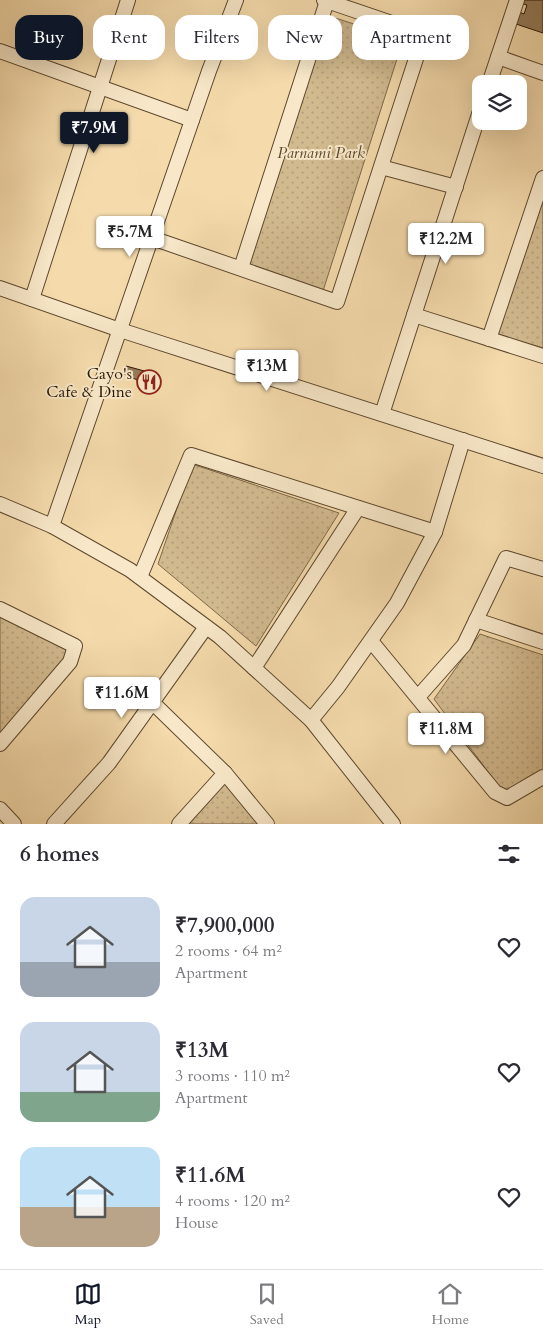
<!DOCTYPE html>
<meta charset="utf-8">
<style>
:root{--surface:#fff;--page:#f7f7f7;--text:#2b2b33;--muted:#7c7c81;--line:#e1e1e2;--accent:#111827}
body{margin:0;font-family:Cardo,serif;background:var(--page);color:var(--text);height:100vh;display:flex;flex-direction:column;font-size:19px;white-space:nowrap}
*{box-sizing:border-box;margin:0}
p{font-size:16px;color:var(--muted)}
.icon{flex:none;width:28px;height:28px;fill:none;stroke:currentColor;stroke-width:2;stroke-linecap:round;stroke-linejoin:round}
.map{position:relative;height:824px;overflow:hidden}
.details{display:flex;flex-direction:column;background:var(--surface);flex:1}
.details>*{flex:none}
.guide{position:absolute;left:15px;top:15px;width:514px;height:45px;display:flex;gap:10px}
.tools{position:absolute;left:472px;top:75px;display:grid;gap:10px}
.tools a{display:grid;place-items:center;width:55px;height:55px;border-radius:10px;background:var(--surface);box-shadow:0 5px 20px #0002;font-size:25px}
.price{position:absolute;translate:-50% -42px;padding:0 11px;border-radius:5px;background:#fff;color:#222;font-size:16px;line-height:32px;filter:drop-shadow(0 1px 2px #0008)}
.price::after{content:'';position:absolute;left:50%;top:30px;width:15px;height:11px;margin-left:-8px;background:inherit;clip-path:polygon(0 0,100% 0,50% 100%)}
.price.on{background:var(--accent);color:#fff}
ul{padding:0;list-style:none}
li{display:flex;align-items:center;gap:15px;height:125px;padding:0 20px}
li span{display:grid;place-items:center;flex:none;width:140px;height:100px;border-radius:15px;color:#555}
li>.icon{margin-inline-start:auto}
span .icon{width:60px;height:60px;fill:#fffc;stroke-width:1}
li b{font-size:21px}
h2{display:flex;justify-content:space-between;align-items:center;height:60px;padding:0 20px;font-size:21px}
.chip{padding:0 18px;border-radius:15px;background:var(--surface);box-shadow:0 5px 20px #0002;font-size:18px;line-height:45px}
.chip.on{background:var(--accent);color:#fff}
.menu{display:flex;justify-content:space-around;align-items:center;height:70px;border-top:1px solid var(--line);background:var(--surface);font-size:14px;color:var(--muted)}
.menu a{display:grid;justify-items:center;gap:2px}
.menu .on{color:var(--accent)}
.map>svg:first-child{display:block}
.park{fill:url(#park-dots);stroke:#7e6849}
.building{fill:#947c5b;stroke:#2a1603}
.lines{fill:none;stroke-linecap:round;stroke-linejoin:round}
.street-casing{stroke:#5d472d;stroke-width:16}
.street{stroke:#f8e8c9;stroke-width:14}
.labels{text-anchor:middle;stroke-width:4;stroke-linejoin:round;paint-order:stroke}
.park-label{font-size:16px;font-style:italic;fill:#5c472d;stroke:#f8e8c9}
.poi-label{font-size:16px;fill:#2a1603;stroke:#f8e8c9;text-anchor:end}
</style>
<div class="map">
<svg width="543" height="824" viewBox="0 0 543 824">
<defs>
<pattern id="park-dots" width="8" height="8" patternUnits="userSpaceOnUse" patternTransform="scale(1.25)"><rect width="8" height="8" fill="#d2ba8f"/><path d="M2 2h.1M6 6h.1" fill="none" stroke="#b49f7a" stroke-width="1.8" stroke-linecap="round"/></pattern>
</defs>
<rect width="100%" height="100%" fill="#f5dbac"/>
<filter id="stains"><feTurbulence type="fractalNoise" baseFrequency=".004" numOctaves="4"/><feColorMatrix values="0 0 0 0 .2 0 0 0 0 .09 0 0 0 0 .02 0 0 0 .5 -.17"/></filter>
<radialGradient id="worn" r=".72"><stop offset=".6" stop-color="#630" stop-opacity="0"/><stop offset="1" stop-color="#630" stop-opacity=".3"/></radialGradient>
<g class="park">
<polygon points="320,13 403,40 323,291 240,264"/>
<polygon points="543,186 543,350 495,334"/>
<polygon points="192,464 339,513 256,646 158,564"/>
<polygon points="0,616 70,648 62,665 0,737"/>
<polygon points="480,634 543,655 543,770 503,792 434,699"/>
<polygon points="224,782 258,824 187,824"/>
</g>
<g class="building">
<polygon points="521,0 543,0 543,33 513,23 517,11 524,14 527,5 520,3"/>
<polygon points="126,366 159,375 155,388 124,374"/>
</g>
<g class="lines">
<g class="street-casing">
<g id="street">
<polyline points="0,51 192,120"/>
<polyline points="498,57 543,73"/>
<polyline points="489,84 517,0"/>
<polyline points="381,167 456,187"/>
<polyline points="152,238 337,302 424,34 324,0"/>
<polyline points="241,268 327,1"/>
<polyline points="0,288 120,330 543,466"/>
<polyline points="32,299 128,0"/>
<polyline points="414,315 543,356"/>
<polyline points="489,339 543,178"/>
<polyline points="382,414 481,108"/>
<polyline points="0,504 52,526 130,570 220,637 311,720 393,824"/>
<polyline points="52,526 209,71 236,0"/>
<polyline points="140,577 191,455 435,532"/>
<polyline points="0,609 75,646 70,662 0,744"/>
<polyline points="476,620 543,642"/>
<polyline points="371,641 495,792 507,798 543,777"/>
<polyline points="254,668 358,508"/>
<polyline points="418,697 464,645 506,558 543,569"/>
<polyline points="152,702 225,773 267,824"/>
<polyline points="311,720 338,687 397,603 435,532 463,440"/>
<polyline points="0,809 14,824"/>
<polyline points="54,824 109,763 206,627"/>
<polyline points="179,824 225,773"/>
</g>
</g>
<use href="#street" class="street"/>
</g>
<defs>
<g id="restaurant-ring" transform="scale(1.25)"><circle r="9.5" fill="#f8e8c9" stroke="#8f2418" stroke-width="1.5"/><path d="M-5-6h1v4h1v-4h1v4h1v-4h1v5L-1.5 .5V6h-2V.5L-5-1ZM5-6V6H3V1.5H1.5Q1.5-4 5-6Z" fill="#8f2418"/></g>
</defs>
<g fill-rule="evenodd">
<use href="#restaurant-ring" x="149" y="382"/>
</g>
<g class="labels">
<g class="park-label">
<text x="321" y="158">Parnami Park</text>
</g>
<g class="poi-label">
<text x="132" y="379">Cayo's<tspan x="132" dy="18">Cafe &amp; Dine</tspan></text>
</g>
</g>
<rect width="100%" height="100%" filter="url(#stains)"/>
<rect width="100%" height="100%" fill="url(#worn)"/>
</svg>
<div class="tools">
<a><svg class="icon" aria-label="layers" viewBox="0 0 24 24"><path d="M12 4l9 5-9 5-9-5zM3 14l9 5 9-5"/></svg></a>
</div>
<b class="price on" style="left:94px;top:154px">₹7.9M</b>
<b class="price" style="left:130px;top:258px">₹5.7M</b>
<b class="price" style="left:446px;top:265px">₹12.2M</b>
<b class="price" style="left:267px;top:392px">₹13M</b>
<b class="price" style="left:122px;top:719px">₹11.6M</b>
<b class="price" style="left:446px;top:755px">₹11.8M</b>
<div class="guide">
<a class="chip on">Buy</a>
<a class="chip">Rent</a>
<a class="chip">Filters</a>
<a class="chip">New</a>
<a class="chip">Apartment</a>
</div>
</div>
<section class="details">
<h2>6 homes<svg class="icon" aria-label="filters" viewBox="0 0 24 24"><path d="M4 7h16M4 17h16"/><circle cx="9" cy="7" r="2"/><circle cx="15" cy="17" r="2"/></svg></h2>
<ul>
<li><span style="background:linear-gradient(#c9d6e8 65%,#9aa5b1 0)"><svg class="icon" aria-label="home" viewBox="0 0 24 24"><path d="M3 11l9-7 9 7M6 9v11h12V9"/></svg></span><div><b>₹7,900,000</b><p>2 rooms · 64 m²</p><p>Apartment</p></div><svg class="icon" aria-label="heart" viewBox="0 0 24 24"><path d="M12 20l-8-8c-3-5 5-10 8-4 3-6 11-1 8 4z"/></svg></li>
<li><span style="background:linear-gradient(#c9d6e8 70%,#7fa58c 0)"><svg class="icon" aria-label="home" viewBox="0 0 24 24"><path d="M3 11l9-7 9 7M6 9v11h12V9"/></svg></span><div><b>₹13M</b><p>3 rooms · 110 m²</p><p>Apartment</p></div><svg class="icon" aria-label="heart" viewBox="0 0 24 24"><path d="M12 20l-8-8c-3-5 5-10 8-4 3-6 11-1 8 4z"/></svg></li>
<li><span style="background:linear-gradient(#bfe0f5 60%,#b9a48a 0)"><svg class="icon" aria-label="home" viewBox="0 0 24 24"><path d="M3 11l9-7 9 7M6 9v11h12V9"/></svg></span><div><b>₹11.6M</b><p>4 rooms · 120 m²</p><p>House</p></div><svg class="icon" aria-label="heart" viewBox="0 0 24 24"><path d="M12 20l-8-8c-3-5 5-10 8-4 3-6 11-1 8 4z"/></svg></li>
</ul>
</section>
<nav class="menu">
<a class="on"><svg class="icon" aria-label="map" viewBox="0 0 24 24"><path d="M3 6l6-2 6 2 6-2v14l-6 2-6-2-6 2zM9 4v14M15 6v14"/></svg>Map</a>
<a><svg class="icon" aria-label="saved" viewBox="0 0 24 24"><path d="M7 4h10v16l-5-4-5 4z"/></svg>Saved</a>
<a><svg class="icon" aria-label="home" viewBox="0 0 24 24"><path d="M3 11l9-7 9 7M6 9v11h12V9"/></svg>Home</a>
</nav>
